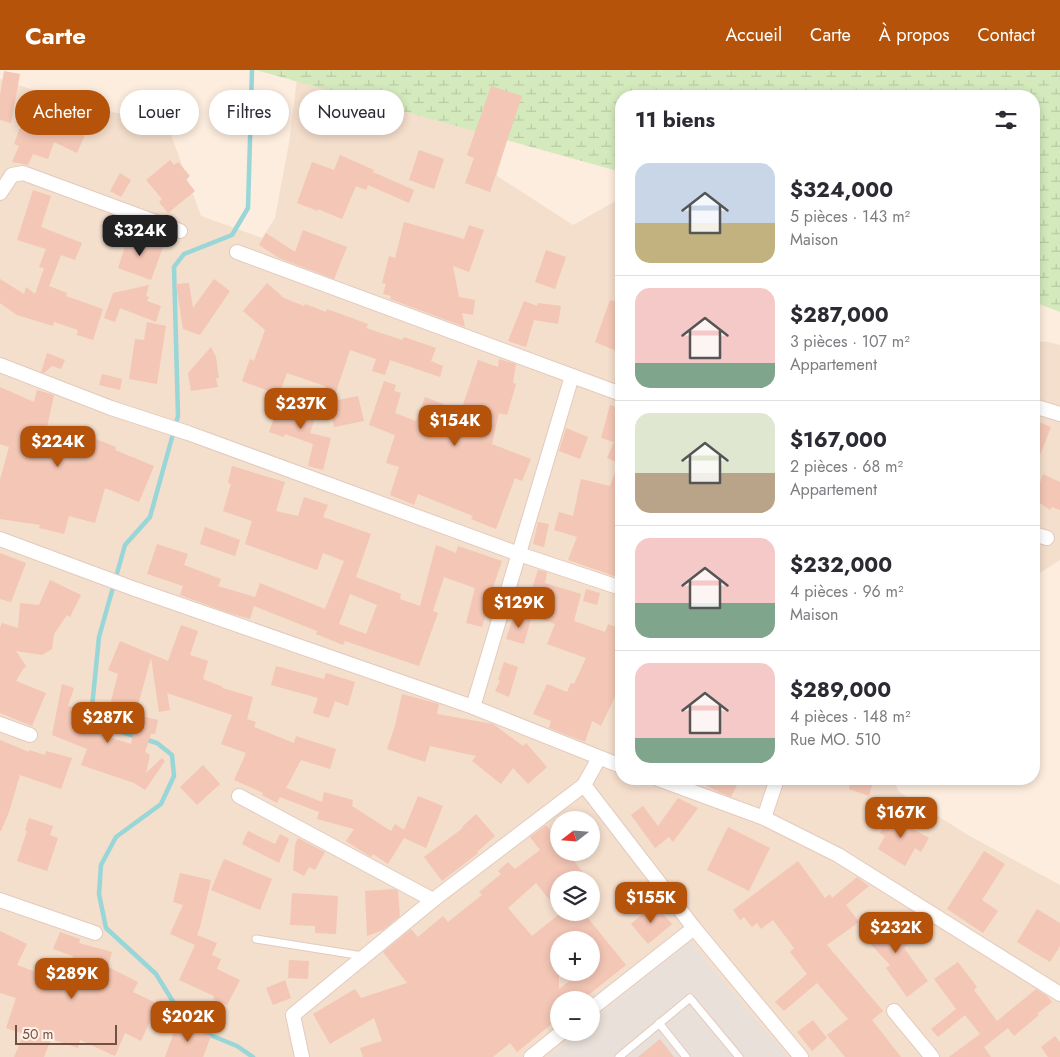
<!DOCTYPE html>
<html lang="fr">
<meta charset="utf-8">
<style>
:root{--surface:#fff;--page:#f2f2f3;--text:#2b2b33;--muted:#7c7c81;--line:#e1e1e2;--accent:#b45309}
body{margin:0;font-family:Jost,sans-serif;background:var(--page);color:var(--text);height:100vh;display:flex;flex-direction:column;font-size:19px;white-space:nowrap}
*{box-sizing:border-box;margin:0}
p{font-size:16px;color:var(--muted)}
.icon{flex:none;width:28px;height:28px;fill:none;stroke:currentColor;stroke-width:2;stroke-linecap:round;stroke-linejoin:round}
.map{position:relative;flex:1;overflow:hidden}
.details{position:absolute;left:615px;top:20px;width:425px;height:695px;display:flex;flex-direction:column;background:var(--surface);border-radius:20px;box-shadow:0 2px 8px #0003}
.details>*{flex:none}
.hud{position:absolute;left:15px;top:20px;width:475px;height:45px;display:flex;gap:10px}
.needle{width:32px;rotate:253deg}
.fabs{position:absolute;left:550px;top:741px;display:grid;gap:10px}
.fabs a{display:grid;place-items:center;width:50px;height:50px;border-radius:50%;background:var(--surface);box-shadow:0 2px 8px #0003;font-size:25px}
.scale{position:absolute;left:15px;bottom:12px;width:102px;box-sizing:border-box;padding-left:5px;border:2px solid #735046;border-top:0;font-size:14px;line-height:18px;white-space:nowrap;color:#735046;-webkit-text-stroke:4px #fff1e5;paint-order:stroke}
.price{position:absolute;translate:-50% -42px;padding:0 11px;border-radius:10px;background:var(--accent);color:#fff;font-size:16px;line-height:32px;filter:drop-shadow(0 1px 2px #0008)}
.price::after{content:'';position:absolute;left:50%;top:30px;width:15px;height:11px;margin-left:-8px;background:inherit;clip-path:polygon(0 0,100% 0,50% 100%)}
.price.active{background:#222;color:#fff}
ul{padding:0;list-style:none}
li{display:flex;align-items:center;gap:15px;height:125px;padding:0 20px}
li+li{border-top:1px solid var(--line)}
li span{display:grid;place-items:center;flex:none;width:140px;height:100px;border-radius:15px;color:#555}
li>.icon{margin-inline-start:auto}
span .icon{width:60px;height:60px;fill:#fffc;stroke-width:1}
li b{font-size:21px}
h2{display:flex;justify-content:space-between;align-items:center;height:60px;padding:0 20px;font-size:21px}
.tag{padding:0 18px;border-radius:22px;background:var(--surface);box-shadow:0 2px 8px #0003;font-size:18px;line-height:45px}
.tag.active{background:var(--accent);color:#fff}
header{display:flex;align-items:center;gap:30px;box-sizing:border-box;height:70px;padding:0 25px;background:var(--accent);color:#fff}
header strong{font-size:24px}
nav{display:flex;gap:28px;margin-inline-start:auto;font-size:18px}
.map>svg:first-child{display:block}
.residential{fill:#f4decc;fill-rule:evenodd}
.industrial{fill:#eae0da}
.wetland{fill:url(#wetland-marsh)}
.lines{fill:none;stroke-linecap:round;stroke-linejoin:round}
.stream{stroke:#98d6d8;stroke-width:4.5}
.building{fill:#f3c6b5;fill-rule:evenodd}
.service-casing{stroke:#e3cabd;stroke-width:9}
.minor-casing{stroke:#e3cabd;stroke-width:16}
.service{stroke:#fff;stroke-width:7}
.minor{stroke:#fff;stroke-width:14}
</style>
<header>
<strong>Carte</strong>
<nav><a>Accueil</a><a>Carte</a><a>À propos</a><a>Contact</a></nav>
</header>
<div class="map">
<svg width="1060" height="987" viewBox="0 0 1060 987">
<defs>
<pattern id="wetland-marsh" width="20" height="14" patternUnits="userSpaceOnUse" patternTransform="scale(1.25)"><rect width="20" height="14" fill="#d4eabd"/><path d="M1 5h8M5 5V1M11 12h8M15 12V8" fill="none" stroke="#b9caa4"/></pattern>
</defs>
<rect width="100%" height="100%" fill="#fdedde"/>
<g class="residential">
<path d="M298,0L521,18L497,106L573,155L621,128V709H893L899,722L968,765L1060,815V987H788L690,871L591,951V930H559V962L578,963L547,987H0V11L1,9L72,33L167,54L201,146L262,168L275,148L289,73ZM559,750H591V782H559ZM559,810H591V842H559ZM559,870H591V902H559Z"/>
<polygon points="1034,271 1048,272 1060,275 1060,490 1034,507"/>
</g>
<polygon class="industrial" points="690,871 788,987 547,987 578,963 591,962 591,951"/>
<polygon class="wetland" points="256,0 1060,0 1060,242 1034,232 1034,26 621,26 621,102"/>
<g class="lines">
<g class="stream">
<polyline points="137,667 107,657 92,637 99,567 125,475 150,447 178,346 174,197 184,184 232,165 248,138 252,0"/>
<polyline points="144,669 157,673 172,685 174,706 161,734 116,767 101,795 99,824 106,858 156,904 188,956 237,976 253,987"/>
</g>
</g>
<g class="building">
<polygon points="4,1 20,4 11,53 0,50 0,25"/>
<polygon points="491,16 522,26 490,122 465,113 474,88 467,85"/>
<polygon points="51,43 82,53 81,57 87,60 77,83 54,72 48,89 33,84 28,95 12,92 19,76 14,74 23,49 47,57"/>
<polygon points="419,80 444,89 434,119 409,110"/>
<polygon points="340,85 374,100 373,102 414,120 409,133 368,115 366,120 356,116 342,149 318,139 318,141 297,133 312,92 334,100"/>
<polygon points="170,90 174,95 178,92 190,106 186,110 195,121 168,143 159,132 162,129 146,110"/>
<polygon points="120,103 131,110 121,127 110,121"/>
<polygon points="33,120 51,126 41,157 82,173 75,190 61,185 49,216 67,223 66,226 103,239 93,270 77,265 78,260 54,252 53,256 17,245 0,233 0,209 24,224 26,217 35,224 44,198 39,197 46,179 17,170"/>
<polygon points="119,148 136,154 131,165 114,157"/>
<polygon points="404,152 464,169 469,155 484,160 469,202 453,196 459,227 475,230 473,245 462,243 465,257 390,229 391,226 383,224 386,214 382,213 389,186 395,188"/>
<polygon points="303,160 347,177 334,209 279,188 259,175 266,163 295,182"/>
<polygon points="129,165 163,177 151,210 118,198"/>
<polygon points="546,180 566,187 555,219 535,212"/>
<polygon points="214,209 230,221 200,265 183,259 176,214 189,213 193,238"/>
<polygon points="267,213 284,228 304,236 305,234 326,242 327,239 368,254 366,258 402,270 404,267 436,278 431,291 443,296 440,307 390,290 385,305 372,301 376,289 350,280 333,331 358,326 364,351 334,357 325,316 287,303 279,325 242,311 250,289 254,291 265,260 243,241"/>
<polygon points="149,215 146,226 149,227 147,231 161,236 156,252 120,238 115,252 104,248 113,223"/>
<polygon points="610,230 621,233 621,283 595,272"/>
<polygon points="524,231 537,236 538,233 561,236 558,254 534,250 526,277 508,271"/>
<polygon points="147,252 166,256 157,314 129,309 135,269 144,270"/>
<polygon points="211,277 216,287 219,308 216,308 218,317 191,321 188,303"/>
<polygon points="47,283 65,290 61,299 52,296 44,303 41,302"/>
<polygon points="499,289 516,294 513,313 516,314 507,345 499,343 492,374 531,389 522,411 515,408 496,459 471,449 473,446 418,424 414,435 390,425 399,397 386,393 395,365 369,355 384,311 396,315 394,321 401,323 395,343 416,351 425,327 461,341 478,290 498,297"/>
<polygon points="102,304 122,309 120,320 99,315"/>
<polygon points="0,317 34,332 37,320 54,325 46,362 73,375 78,362 116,377 115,380 154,396 139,432 105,418 95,453 69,446 64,464 39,458 40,455 0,449 0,410 9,377 0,374"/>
<polygon points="281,329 317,341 310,363 331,368 323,400 308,396 313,374 285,364 284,367 269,362"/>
<polygon points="610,335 621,338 621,505 620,508 568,490 577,467 554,460 559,442 573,446 581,409 610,416 618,393 607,388 614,372 601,368"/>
<polygon points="1034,350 1051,357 1035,398 1034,398"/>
<polygon points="566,358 588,367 580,389 559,381"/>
<path d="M232,396L285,412L276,441L298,446L304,427L328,435L323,447L371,464L356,507L401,524L400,529L420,536L436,475L456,483L458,476L502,491L485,541H487L482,557L466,553L475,518L444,507L433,541L438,543L419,596L345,571L343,575L316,564L317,561L254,536L250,549L226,542L180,525L183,516L147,504L157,474L188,484L184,495L221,509L218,516L255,527L260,513L325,539L344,491L323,483L317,500L245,474L252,451L223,441L231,414L228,413ZM350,524L377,535L366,564L339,554Z"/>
<polygon points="1043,404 1060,412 1060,440 1052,437 1050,440 1034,429"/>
<polygon points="538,452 549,454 544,477 533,474"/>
<polygon points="205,457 240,470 235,486 200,474"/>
<polygon points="0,483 26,493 11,532 0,529"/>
<polygon points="538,500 547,502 545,513 581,524 574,551 605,562 608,554 621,559 621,614 601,656 592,651 585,672 549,658 551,651 533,644 547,614 567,622 571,613 574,614 586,588 547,574 555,554 524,543"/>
<polygon points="50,510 81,525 70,547 67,545 54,564 52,579 42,585 16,581 26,596 23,599 16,611 46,623 32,656 0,643 0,558 2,553 18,558 20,533 39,535"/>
<polygon points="586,519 600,523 597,535 583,531"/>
<polygon points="514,544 531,549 524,574 506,569"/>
<polygon points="181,555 198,561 190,585 208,591 203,609 223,617 222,618 253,627 247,649 256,652 254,657 294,673 296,666 336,679 330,699 301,690 286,718 322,732 324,722 353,730 352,736 391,761 395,754 404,760 418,726 443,736 426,778 404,768 388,794 373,784 371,787 366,784 346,771 354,759 317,749 319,742 280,727 277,733 262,725 263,723 234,710 246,683 221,674 232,645 167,623 170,640 159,642 151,588 135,646 109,639 118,604 108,600 120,571 168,591"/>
<polygon points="504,592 518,597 509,627 495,621 500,611 498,610"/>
<polygon points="276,596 324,609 326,603 355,612 348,636 335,631 329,648 313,643 318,628 271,615"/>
<polygon points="62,614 74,618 68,636 83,639 80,656 94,661 94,662 131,674 137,645 158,650 155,664 151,664 145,682 150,685 146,703 162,688 165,691 145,720 134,713 81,695 87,679 52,665"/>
<polygon points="402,624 439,634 437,644 493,654 523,676 526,673 547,697 528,714 513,698 501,714 472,691 476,686 430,676 425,692 387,679 395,656"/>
<polygon points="0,670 29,682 29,680 45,685 46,681 72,688 61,719 20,705 9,742 1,761 0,761"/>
<polygon points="203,695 220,714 197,735 180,717"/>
<polygon points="694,709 740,709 731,727 719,722"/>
<polygon points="850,709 874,709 869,726 849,719"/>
<polygon points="678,728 698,738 673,772 669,767 655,778 631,745 643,736 658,756"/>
<polygon points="893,741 907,750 904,754 929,768 921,782 915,778 905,796 878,779 885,766 880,763"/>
<polygon points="476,744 495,766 477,782 478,783 442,811 424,787 463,758 462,757"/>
<polygon points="29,748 53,756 50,765 58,768 47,801 17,791 27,761 25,760"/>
<path d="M546,755L559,772V782H567L585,805L579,810H559V842L536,813L508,838L532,866L562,842H583L626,895L582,930H559V948L517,982L510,973L493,987H363L360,978L382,971L374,948L330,974L313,944L355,919L361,928L407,913L383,882L411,859L418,867L443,846L448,852L482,825L479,822L501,804L498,801L508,792L515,799L540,780L530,767ZM559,870H591V902H581L559,919Z"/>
<polygon points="728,757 770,778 749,821 707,800"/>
<polygon points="248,761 275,774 280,764 289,769 279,793 242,774"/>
<polygon points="298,768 325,782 315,800 309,797 304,806 293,800 295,775"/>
<polygon points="984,781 1005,794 982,830 998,841 983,863 947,839"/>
<polygon points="224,789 272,809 260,840 211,820"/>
<polygon points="798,791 825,828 830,824 832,828 857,807 869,816 846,835 859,852 827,875 883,941 872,950 901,987 845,987 827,965 848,949 817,913 784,941 775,932 807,904 790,882 794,878 773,850 761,859 757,853 752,857 744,847 740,850 733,840"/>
<polygon points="180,803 211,810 200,857 197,865 217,873 212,885 221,889 217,899 240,910 227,935 213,929 214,926 179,910 195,875 170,864 183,835 173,832"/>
<polygon points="395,819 398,821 400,846 383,860 367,866 365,821"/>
<polygon points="292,823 338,826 336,864 315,863 315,856 290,855"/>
<polygon points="654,834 672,854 648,874 631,854"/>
<polygon points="1037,839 1060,853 1060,876 1050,892 1017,872"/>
<polygon points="889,842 901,855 896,859 909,873 904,878 928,911 907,927 886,898 890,895 863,866"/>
<polygon points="0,861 27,874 17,895 65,913 73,886 53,879 60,862 80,869 79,873 112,882 108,897 138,912 133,922 158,934 141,971 125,963 115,986 80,970 78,978 51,969 44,987 14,987 24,964 6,958 16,928 0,923"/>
<polygon points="289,890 309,891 308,909 288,908"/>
<polygon points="958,892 977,917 974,920 997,951 1036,919 1047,926 1052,932 1037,944 1039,945 1014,966 1008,958 984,977 991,987 949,987 980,964 965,945 938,967 931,959 956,939 934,909"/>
<polygon points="285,910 291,928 273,935 266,918"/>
<polygon points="813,950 827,968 812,981 797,962"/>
<polygon points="177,954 211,966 203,987 165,987"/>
<polygon points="1055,966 1060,972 1060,987 1048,987 1041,977"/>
<polygon points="660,969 674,987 638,987"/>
</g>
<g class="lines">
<g class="service-casing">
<g id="service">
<polyline points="256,869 363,886"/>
<polyline points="659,953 686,987"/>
<polyline points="619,987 690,928 739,987"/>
</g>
</g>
<g class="minor-casing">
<g id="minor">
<polyline points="0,123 12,105 23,103 180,161"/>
<polyline points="237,182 621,324"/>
<polyline points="0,295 111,338 188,363 519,484 621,518"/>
<polyline points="1034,336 1060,344"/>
<polyline points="1034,464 1047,468"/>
<polyline points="0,469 132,518 473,637 621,696"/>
<polyline points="473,637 572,306"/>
<polyline points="0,654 30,665"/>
<polyline points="599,688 584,715 694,858 801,987"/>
<polyline points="658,709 764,748 838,785 1060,924"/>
<polyline points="239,726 433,830"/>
<polyline points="764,748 777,709"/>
<polyline points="0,830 95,863"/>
<polyline points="591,939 694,858"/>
<polyline points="894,941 932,987"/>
<polyline points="302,987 293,945 433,830 584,715"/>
<polyline points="531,987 562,962"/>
</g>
</g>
<use href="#service" class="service"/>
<use href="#minor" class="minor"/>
</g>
</svg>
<div class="fabs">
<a><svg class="needle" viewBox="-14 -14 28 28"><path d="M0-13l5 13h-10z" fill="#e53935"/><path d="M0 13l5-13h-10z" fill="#7c7c81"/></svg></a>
<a><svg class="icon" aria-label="layers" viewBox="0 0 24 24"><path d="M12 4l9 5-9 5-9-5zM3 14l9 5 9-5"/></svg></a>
<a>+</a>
<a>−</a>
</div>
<div class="scale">50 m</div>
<b class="price active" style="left:140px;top:187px">$324K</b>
<b class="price" style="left:301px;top:360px">$237K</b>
<b class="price" style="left:455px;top:377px">$154K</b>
<b class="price" style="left:58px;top:398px">$224K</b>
<b class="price" style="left:519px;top:559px">$129K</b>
<b class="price" style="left:108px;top:674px">$287K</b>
<b class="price" style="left:901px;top:769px">$167K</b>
<b class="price" style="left:651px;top:854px">$155K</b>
<b class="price" style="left:896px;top:884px">$232K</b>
<b class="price" style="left:72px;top:930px">$289K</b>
<b class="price" style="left:188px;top:973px">$202K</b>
<div class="hud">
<a class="tag active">Acheter</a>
<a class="tag">Louer</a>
<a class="tag">Filtres</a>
<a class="tag">Nouveau</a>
</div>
<section class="details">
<h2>11 biens<svg class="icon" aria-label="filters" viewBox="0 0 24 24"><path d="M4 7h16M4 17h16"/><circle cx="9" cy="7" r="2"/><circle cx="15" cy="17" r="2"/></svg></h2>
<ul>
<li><span style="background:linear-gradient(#c9d6e8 60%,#c2b280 0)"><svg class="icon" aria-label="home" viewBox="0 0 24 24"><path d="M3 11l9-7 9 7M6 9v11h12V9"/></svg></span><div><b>$324,000</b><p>5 pièces · 143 m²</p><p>Maison</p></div></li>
<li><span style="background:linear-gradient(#f6c9c9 75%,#7fa58c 0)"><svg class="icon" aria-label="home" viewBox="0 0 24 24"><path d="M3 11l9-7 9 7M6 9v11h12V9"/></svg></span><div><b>$287,000</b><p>3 pièces · 107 m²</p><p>Appartement</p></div></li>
<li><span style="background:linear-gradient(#dfe7d0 60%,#b9a48a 0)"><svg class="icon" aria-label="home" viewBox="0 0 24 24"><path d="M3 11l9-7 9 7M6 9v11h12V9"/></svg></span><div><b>$167,000</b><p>2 pièces · 68 m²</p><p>Appartement</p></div></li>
<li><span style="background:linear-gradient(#f6c9c9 65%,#7fa58c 0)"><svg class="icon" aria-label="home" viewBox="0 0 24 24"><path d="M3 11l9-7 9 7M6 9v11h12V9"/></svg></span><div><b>$232,000</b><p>4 pièces · 96 m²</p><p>Maison</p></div></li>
<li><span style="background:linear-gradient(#f6c9c9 75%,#7fa58c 0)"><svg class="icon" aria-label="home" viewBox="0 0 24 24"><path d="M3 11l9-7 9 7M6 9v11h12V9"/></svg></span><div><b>$289,000</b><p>4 pièces · 148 m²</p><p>Rue MO. 510</p></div></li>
</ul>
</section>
</div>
